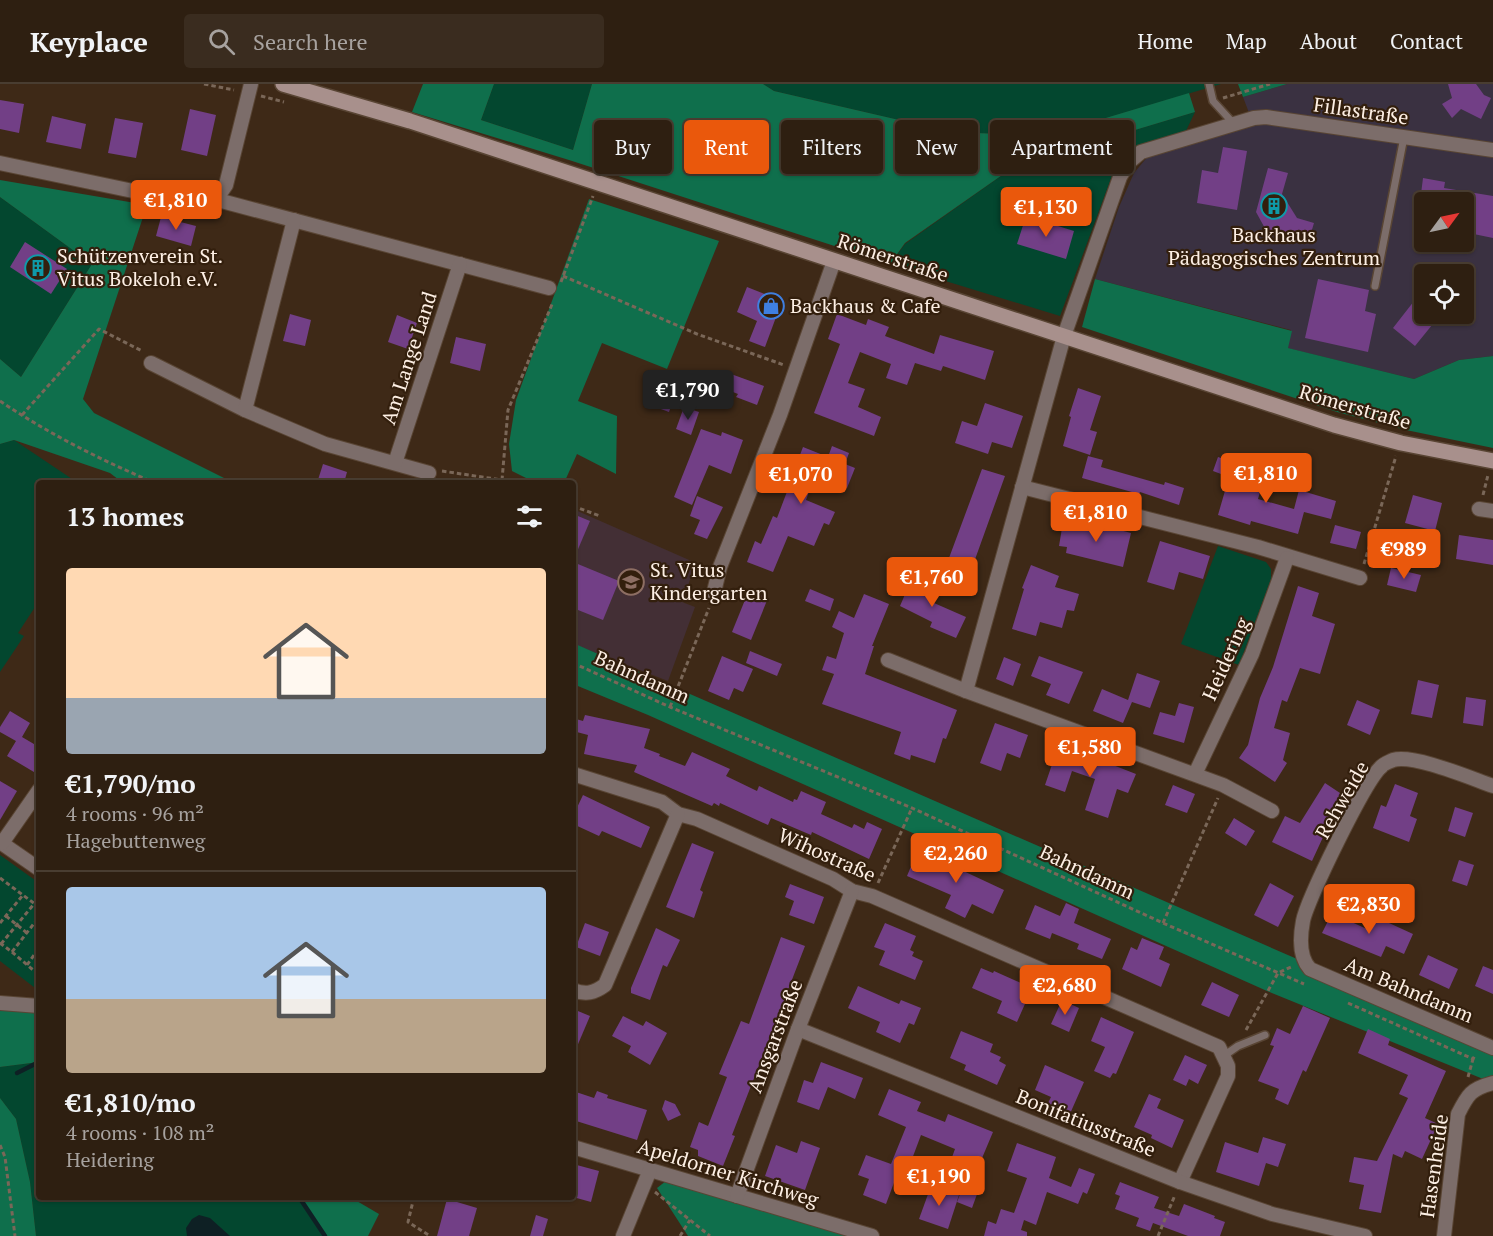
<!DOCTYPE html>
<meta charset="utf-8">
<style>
:root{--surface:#2e1f11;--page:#3a2c1f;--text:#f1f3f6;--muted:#a7a29f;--line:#493d31;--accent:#ea580c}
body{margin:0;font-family:"PT Serif",serif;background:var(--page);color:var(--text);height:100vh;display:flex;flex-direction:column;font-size:22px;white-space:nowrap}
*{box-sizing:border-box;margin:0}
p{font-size:20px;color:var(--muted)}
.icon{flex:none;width:33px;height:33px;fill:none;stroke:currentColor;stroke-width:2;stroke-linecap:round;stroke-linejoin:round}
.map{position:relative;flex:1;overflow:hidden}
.drawer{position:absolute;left:36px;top:396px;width:540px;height:720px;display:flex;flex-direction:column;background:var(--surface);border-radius:6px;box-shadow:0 2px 4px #0004,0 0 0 2px var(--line)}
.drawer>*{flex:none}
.banner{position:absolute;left:594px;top:36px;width:570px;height:54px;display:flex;gap:12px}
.needle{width:39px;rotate:57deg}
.fabs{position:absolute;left:1414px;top:108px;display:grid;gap:12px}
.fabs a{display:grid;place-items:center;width:60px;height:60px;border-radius:6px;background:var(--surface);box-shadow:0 2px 4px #0004,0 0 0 2px var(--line);font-size:30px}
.price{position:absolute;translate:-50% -51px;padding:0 14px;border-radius:6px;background:var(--accent);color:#fff;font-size:20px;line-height:39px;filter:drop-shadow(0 2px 3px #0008)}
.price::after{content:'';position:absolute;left:50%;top:36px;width:18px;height:14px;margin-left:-9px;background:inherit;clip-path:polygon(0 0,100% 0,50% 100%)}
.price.selected{background:#222;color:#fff}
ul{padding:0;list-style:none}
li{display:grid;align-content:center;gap:12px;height:318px;padding:0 30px}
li+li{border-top:2px solid var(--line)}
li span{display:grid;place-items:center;height:186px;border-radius:6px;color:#555}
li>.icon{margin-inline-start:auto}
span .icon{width:108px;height:108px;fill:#fffc;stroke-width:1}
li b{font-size:26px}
h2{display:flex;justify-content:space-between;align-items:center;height:72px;padding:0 30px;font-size:26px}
.pill{padding:0 21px;border-radius:6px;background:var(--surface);box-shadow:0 2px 4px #0004,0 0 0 2px var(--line);font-size:21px;line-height:54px}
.pill.selected{background:var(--accent);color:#fff}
header{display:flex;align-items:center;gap:36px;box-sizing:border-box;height:84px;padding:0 30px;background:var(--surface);border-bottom:2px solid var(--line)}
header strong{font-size:28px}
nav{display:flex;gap:33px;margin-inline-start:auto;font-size:21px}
.search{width:420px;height:54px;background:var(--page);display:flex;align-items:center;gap:15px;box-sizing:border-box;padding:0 21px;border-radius:6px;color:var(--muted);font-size:22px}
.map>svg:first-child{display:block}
.commercial{fill:#3a3141;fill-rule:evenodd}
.education{fill:#432f35}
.green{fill:#03472f}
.forest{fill:#0f6f4c}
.water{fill:#0e2024}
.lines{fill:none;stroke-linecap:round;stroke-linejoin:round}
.stream{stroke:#0e2024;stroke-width:4.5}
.building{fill:#723f86}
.lane-casing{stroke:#594534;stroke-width:10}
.street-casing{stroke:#594534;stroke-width:16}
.secondary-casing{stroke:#594534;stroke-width:18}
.path{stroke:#7a6758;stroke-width:3;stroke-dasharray:4.5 3;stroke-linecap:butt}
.lane{stroke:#7c6d6a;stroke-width:7}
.street{stroke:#7c6d6a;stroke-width:14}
.secondary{stroke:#a8908c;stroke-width:15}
.labels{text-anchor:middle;stroke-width:4.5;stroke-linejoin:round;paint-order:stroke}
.street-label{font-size:20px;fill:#fdefe4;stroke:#331f0d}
.poi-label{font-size:20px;fill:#fdefe4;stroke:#331f0d;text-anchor:start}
</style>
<header>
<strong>Keyplace</strong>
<div class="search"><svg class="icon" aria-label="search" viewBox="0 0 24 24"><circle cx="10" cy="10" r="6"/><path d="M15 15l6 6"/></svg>Search here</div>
<nav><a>Home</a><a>Map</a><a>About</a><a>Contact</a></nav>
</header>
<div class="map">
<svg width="1493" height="1152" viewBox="0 0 1493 1152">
<rect width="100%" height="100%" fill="#3e2917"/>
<path class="commercial" d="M1287,0H1493V272L1459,276L1414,295L1287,264L1291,246L1095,195L1119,123L1134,89L1149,71L1254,42L1243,13ZM1425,118H1464V158H1425ZM1425,190H1464V230H1425Z"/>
<polygon class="education" points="573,425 696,479 682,518 695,523 668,597 573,560"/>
<g class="green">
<polygon points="494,0 592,0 573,66 481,36"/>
<polygon points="763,0 1221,0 1069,45 1002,50 951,48 774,7"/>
<path d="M1195,28L1185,49C1155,59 1131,61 1113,89L1060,232L890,180L905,160L1015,82Z"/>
<polygon points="0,113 92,180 21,293 0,275"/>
<polygon points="14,356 78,399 39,399 39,517 18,549 24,552 0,588 0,360"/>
<polygon points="1218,462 1266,478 1271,485 1271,495 1239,581 1181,560"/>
<polygon points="0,771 39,799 39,907 0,877"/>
<polygon points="39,978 39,1113 299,1113 325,1152 36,1152 30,1098 16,1035 0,1014 0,983"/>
</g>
<g class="forest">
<polygon points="423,0 494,0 481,36 573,66 592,0 763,0 774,7 951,48 1002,50 1069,45 1189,9 1195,28 1015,82 905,159 890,180 569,76 412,28"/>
<polygon points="1238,0 1287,0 1243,13"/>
<polygon points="0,96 147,121 83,315 94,329 234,399 123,399 110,389 14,356 0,360 0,275 21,293 92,180 0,113"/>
<polygon points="589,115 719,157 667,285 602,259 578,317 617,332 616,390 577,370 564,399 536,399 512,387 509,360 516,316"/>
<polygon points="1095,195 1292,247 1288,264 1414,295 1459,276 1493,272 1493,364 1406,346 1337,328 1082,243"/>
<polygon points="573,559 1304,878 1493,964 1493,999 1267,907 648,631 573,600"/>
<polygon points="0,925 39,928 39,978 0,983"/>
<polygon points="0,1014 16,1035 30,1098 36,1152 0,1152"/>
<polygon points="666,1097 848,1152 688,1152 657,1104"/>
<polygon points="299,1113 350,1113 379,1130 368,1152 325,1152"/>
</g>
<polygon class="water" points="199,1131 210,1134 230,1152 187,1152 186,1144 192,1135"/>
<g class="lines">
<g class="stream">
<polyline points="17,989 39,978"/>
<polyline points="299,1113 325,1152"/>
</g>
</g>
<g class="building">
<polygon points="1448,0 1476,0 1484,11 1491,14 1481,35 1461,25 1452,34 1442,20 1452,14"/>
<polygon points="0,16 24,20 19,49 0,45"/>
<polygon points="190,25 216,31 207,72 181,66"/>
<polygon points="52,32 86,40 81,65 46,58"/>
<polygon points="115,34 143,39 136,74 108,69"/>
<polygon points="1069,41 1100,51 1089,83 1059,72"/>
<polygon points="1223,63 1247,67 1237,126 1197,119 1202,86 1218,89"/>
<polygon points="1268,84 1288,89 1282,110 1297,134 1314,139 1308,159 1267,148 1256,128"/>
<polygon points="1423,94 1445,98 1444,104 1493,112 1493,154 1464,148 1464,118 1420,118"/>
<polygon points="1026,132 1074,147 1066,175 1017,160"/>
<polygon points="161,133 196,142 191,162 156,152"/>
<polygon points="25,158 67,185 51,210 10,183"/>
<polygon points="1318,195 1369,206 1365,227 1376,230 1368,268 1305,254"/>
<polygon points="747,203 782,217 765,263 749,257 757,237 737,228"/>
<polygon points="1425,203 1425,230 1441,230 1415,262 1393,244"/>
<polygon points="290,230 311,236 305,262 283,257"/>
<polygon points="837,230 866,241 868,235 889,243 885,252 934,270 940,251 994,267 985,296 943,282 941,287 915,279 907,301 886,294 891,280 860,268 848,299 865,305 858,323 881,333 874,352 814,329 840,260 828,255"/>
<polygon points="397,231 417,239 408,265 388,258"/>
<polygon points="456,253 486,260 480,287 450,279"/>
<polygon points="731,290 764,302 757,321 736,313 738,310 725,305"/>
<polygon points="1078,304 1101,312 1090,346 1097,348 1090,371 1063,362 1071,333 1069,332"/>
<polygon points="654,309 673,316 669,328 650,321"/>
<polygon points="985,319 1023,332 1012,364 992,358 988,370 955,359 962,337 977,342"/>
<polygon points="684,323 699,328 691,351 676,345"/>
<polygon points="701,345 721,352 722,348 743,356 731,390 709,381 692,421 674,413"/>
<polygon points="832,362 849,369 845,380 855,384 847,404 815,391 806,416 835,428 829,441 824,439 814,462 788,452 773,488 747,478 755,457 761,460 773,432 777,434 788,405 779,401 787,381 795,384 803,363 828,373"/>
<polygon points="1088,372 1103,376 1101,383 1164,401 1165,398 1184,404 1179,421 1140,408 1139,410 1082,394"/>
<polygon points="1218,373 1236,379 1231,392 1262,401 1258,415 1294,425 1299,406 1336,417 1331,435 1304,428 1298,450 1251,437 1250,441 1218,431 1229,393 1213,387"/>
<polygon points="323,380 347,388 344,399 317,399"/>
<polygon points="982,385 1005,392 973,481 977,482 971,505 939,495 946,473 949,474"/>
<polygon points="1413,411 1442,419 1435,447 1405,439"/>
<polygon points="697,412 723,423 707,455 694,450 700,436 690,432"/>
<polygon points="573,430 590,437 573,477"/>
<polygon points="1063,438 1100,444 1101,441 1131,449 1123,483 1066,469 1067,463 1059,462"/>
<polygon points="1335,441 1361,448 1356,465 1330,459"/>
<polygon points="1459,451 1493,456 1493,481 1456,475"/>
<polygon points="1160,457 1210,472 1203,495 1179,488 1174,506 1147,498"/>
<polygon points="573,478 619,497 603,536 573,524"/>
<polygon points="1031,481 1059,492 1055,503 1079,510 1074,527 1067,526 1062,544 1040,538 1036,552 1012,545 1024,505 1022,504"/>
<polygon points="1391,484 1421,491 1416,508 1387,501"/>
<polygon points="916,493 940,500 934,519 966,533 956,554 930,543 932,538 900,522 906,508 910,510"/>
<polygon points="1298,502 1319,509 1312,532 1335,540 1320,590 1300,584 1287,618 1282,616 1274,644 1290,649 1283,676 1287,679 1275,698 1239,674 1248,661 1260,614 1273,583"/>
<polygon points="810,505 834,515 830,527 805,517"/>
<polygon points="749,506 768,514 751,556 732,548"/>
<polygon points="864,510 889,520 872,562 874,562 865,590 957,626 946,655 943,654 935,679 911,671 910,676 894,670 901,648 822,620 834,590 822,586 827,572 836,575 844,549 832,543 839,527 854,534"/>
<polygon points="750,567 782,580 777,592 746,579"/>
<polygon points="722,572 753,585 743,608 734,604 729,616 708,607"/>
<polygon points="1039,572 1083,588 1069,620 1046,611 1051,600 1031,592"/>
<polygon points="1004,573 1021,580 1013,602 996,595"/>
<polygon points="1137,589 1160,597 1150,624 1132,618 1123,639 1093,627 1102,605 1128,616"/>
<polygon points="1418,596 1439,601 1432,634 1411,630"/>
<polygon points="1466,613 1486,616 1483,642 1463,639"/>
<polygon points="1357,616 1380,626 1370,651 1347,641"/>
<polygon points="1179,619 1194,623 1184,659 1153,650 1160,628 1175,632"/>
<polygon points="10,627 30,639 22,653 39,663 39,691 7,672 16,657 0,648 0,643"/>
<polygon points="585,631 650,645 644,664 660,670 659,672 685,682 692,668 730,685 726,692 757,707 759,702 793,718 794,715 797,716 801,707 826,718 821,730 852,744 854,740 864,745 867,738 882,745 869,775 812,748 811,751 771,734 768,741 720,719 719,722 714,719 712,722 634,688 637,681 584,670 588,651 573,647 573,645 576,635 583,637"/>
<polygon points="995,639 1028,651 1020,674 1007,669 1001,687 980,679"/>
<polygon points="1059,660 1136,690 1128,709 1117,705 1108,734 1085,726 1095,695 1072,687 1065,708 1045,701"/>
<polygon points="0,697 17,707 0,736"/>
<polygon points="1325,699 1346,713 1322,750 1324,751 1312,777 1272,758 1285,732 1300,739"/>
<polygon points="1395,700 1418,709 1410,732 1417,735 1409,758 1373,744 1381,721 1386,723"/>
<polygon points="1173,701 1195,710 1187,729 1165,721"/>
<polygon points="583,711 650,743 641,764 602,747 599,752 573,740 573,732"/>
<polygon points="1455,723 1473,729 1465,753 1448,747"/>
<polygon points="1234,734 1255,747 1246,762 1225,749"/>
<polygon points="692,759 714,768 700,806 703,808 694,834 666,823"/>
<polygon points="917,768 944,779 948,769 961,775 957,784 1004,806 993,830 972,820 965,834 945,824 951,811 907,792"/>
<polygon points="1459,776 1474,781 1467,802 1452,797"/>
<polygon points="1270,799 1294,812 1278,843 1254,831"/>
<polygon points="790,800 824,813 814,840 789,831 794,817 785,813"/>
<polygon points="1066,819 1079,825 1074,839 1111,855 1102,875 1077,865 1079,860 1052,849 1050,855 1025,845 1035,821 1060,832"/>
<polygon points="1332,829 1369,846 1376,833 1413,850 1404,870 1386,862 1381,873 1322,849"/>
<polygon points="585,839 609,848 600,872 576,863"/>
<polygon points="885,839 916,852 910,866 914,868 912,872 923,877 915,896 879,881 885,867 874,863"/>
<polygon points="656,844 680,856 667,883 663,881 650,916 631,909 631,904"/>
<polygon points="781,853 805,862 732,1051 735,1052 723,1082 698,1072 698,1066 690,1063 699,1038 708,1042 727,993 719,990 741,937 749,940"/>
<polygon points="1142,854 1164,863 1159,875 1170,880 1161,903 1122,885 1131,863 1137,866"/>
<polygon points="1428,871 1458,885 1449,905 1419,891"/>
<polygon points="1483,882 1493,886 1493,910 1475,902"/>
<polygon points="981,884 993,889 994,887 1032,904 1017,938 997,929 1002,917 972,904"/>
<polygon points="1212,898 1239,911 1229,933 1201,921"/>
<polygon points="858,902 899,920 901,916 921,924 914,941 909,939 900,959 876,948 880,938 848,924"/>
<polygon points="1062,916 1079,924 1069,948 1051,940"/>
<polygon points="1303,922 1330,934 1306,988 1303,986 1288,1021 1275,1015 1279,1005 1258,997 1274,962 1270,961 1277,944 1290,950"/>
<polygon points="573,925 590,932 573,972"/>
<polygon points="623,932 643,942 646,937 667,949 650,981 628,968 631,962 612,952"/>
<polygon points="1101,933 1134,948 1116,990 1113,989 1110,994 1094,987 1105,963 1091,957"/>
<polygon points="1368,945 1390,955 1388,961 1446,987 1425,1034 1438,1040 1422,1075 1405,1067 1402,1074 1393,1070 1381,1129 1359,1125 1364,1101 1349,1098 1354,1073 1377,1077 1408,1014 1399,1010 1408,991 1358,969"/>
<polygon points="961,947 993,960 990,968 1001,973 999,977 1006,981 997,1001 964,986 966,981 950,974"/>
<polygon points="1185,971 1207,981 1198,1000 1189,995 1186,1002 1173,996"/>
<polygon points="821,978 863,994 855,1015 828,1003 819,1026 797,1018 804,996 813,999"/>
<polygon points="1045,981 1084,998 1069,1032 1046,1023 1051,1013 1035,1006"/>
<polygon points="889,1005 921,1018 917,1027 945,1038 948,1030 993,1048 977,1086 951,1076 955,1065 921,1051 906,1091 898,1088 886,1120 863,1111 869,1095 858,1091 866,1071 891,1080 906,1043 878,1031"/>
<polygon points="573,1007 594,1014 597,1007 608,1011 607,1014 647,1026 637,1056 573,1036"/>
<polygon points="1149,1010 1161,1015 1157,1024 1184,1036 1172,1064 1151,1054 1152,1051 1134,1043"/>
<polygon points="665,1016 675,1020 681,1031 668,1037 662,1025"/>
<polygon points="1263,1053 1286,1060 1278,1083 1266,1079 1259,1102 1216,1088 1225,1058 1258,1069"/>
<polygon points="801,1057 820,1064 805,1106 765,1092 776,1061 797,1069"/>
<polygon points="1017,1059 1056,1073 1049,1094 1071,1103 1079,1084 1095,1090 1087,1110 1083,1108 1078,1120 1047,1108 1036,1141 1024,1136 1021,1146 1027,1148 1027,1152 984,1152 988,1137 996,1140 1001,1125 1014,1129 1027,1094 1007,1087"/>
<polygon points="573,1080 599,1087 591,1118 573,1113"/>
<polygon points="969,1086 984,1091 972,1124 957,1118"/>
<polygon points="1120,1098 1159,1113 1154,1124 1179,1132 1184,1120 1215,1132 1214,1134 1225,1138 1220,1152 1188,1152 1153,1139 1150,1147 1136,1142 1139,1134 1115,1125 1120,1112 1115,1110"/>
<polygon points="931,1102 959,1111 948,1145 919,1135"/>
<polygon points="447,1115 477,1124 469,1152 437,1152"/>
<polygon points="536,1131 548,1135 543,1152 530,1152"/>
</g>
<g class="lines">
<g class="lane-casing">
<g id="lane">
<polyline points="1209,0 1213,17 1234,40"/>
<polyline points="1375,202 1404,53"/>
<polyline points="1225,971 1238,962 1265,951"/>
</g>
</g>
<g class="street-casing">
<g id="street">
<path d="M0,79L195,120C210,118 218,114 226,101L251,0"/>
<polyline points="214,115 549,204"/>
<polyline points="151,279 245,326 325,360 429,389"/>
<polyline points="245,326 294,136"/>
<polyline points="395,379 460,180"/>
<polyline points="1022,403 1258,463 1360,494"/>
<polyline points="1479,425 1493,427"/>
<polyline points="713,512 720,483 780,331 834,177"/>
<polyline points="888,576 966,607 1223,701 1272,727"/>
<polyline points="966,607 1064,252 1120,93 1129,78 1141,68 1254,34 1266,33 1493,66"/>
<polyline points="573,690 662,718 678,730 697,735 833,795 852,807 872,812 1219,963 1228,982 1228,992 1180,1098"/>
<polyline points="1195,690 1252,570 1287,474"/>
<path d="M1493,702C1470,694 1414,670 1393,676C1389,678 1383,680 1381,683C1365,697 1307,816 1303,837C1300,853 1299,873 1310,885L1493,964"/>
<polyline points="0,758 39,785"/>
<polyline points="2,759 39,706"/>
<path d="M573,906C586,911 594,909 605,901L678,730"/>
<polyline points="0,919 39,922"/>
<polyline points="798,945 1180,1098 1272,1130 1365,1152"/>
<polyline points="573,1063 872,1152"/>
<polyline points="737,1112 798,945 852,807"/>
<polyline points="623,1152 650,1086"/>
<path d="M1444,1152L1458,1030C1468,1010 1471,1005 1493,999"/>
</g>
</g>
<g class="secondary-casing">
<polyline id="secondary" points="283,0 410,37 1334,341 1401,359 1493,377"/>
</g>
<g class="path">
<polyline points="204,0 234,6"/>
<polyline points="261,12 284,18"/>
<polyline points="1223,14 1270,0"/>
<polyline points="563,192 697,250 784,281"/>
<polyline points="561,198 593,112"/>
<path d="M0,317C49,350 101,376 155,399"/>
<polyline points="22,331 99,245 142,267"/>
<polyline points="442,387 502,396 502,399"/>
<polyline points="502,396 508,326 553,218"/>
<polyline points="1483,411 1488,391"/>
<polyline points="573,422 600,432"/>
<polyline points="1364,480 1396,372"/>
<polyline points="573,579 670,623 912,724 1163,839 1304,900"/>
<polyline points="670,623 709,524"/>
<polyline points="0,794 39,823"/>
<polyline points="878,799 912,724"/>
<polyline points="6,832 27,849"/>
<polyline points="0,839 23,811"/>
<polyline points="1163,839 1218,714"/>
<polyline points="0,859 12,868 39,833"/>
<polyline points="1,860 34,820"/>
<polyline points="12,868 39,891"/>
<polyline points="27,881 39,864"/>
<polyline points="1348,919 1473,975 1475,971"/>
<polyline points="1246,946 1278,889 1291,883"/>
<polyline points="1468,993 1473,975"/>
<polyline points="0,1061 5,1073 15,1152"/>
<polyline points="655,1108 710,1152"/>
<polyline points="414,1113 408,1138 430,1152"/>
<polyline points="680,1152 690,1136"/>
<polyline points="1158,1152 1175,1111"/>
</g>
<use href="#lane" class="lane"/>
<use href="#street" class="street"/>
<use href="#secondary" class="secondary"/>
</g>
<defs>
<g id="building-ring" transform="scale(1.35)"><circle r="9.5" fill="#331f0d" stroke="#0f9aa8" stroke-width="1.5"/><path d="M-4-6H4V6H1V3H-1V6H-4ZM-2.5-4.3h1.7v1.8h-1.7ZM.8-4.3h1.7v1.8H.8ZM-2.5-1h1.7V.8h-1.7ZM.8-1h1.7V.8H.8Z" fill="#0f9aa8"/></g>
<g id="shop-ring" transform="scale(1.35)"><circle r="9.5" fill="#331f0d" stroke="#3f7fe0" stroke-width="1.5"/><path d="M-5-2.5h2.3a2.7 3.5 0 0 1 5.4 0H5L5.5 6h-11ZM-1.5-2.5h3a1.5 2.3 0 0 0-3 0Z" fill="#3f7fe0"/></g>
<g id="school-ring" transform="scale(1.35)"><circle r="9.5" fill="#331f0d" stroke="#8d6e63" stroke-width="1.5"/><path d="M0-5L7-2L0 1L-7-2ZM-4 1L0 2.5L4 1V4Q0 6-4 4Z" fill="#8d6e63"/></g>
</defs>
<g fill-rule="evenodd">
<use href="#building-ring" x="1274" y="122"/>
<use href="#building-ring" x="38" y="184"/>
<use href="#shop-ring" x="771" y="222"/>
<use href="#school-ring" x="631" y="498"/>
</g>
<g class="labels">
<g class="street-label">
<text transform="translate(1361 27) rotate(8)" y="7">Fillastraße</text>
<text transform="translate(893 174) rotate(18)" y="7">Römerstraße</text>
<text transform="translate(409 274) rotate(-72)" y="7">Am Lange Land</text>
<text transform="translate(1355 323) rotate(16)" y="7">Römerstraße</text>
<text transform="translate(1226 575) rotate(-66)" y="7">Heidering</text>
<text transform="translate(642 593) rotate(24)" y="7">Bahndamm</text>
<text transform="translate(1342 716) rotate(-60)" y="7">Rehweide</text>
<text transform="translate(827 771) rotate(24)" y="7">Wihostraße</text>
<text transform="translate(1087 788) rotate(25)" y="7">Bahndamm</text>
<text transform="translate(1409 906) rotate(23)" y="7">Am Bahndamm</text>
<text transform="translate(775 952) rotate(-69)" y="7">Ansgarstraße</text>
<text transform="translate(1086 1039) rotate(22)" y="7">Bonifatiusstraße</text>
<text transform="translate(1434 1082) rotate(-82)" y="7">Hasenheide</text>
<text transform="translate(728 1089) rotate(17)" y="7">Apeldorner Kirchweg</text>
</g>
<g class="poi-label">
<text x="1274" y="158" text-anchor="middle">Backhaus<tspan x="1274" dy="23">Pädagogisches Zentrum</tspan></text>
<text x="57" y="179">Schützenverein St.<tspan x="57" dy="23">Vitus Bokeloh e.V.</tspan></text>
<text x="790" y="229">Backhaus &amp; Cafe</text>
<text x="650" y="493">St. Vitus<tspan x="650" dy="23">Kindergarten</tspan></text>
</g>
</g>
</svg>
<div class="fabs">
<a><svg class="needle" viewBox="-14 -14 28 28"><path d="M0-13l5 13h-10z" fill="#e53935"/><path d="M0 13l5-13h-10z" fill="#a7a29f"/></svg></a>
<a><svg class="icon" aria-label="locate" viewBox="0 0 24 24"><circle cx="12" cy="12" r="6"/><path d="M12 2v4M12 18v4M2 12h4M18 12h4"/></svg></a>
</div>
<b class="price" style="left:176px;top:147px">€1,810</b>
<b class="price" style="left:1046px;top:154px">€1,130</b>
<b class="price selected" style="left:688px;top:337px">€1,790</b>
<b class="price" style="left:1266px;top:420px">€1,810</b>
<b class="price" style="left:801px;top:421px">€1,070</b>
<b class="price" style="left:1096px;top:459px">€1,810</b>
<b class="price" style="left:1404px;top:496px">€989</b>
<b class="price" style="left:932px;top:524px">€1,760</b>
<b class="price" style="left:1090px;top:694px">€1,580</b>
<b class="price" style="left:956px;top:800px">€2,260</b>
<b class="price" style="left:1369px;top:851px">€2,830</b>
<b class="price" style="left:1065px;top:932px">€2,680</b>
<b class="price" style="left:939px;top:1123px">€1,190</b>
<div class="banner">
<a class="pill">Buy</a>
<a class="pill selected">Rent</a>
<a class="pill">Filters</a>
<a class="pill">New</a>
<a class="pill">Apartment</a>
</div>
<section class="drawer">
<h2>13 homes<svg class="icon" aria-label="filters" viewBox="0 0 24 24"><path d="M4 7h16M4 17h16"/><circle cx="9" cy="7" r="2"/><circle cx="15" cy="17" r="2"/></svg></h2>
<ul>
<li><span style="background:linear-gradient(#ffd9b3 70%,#9aa5b1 0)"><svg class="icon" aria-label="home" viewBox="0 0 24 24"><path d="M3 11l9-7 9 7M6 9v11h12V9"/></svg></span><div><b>€1,790/mo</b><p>4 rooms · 96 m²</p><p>Hagebuttenweg</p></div></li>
<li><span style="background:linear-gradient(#a9c7e8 60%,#b9a48a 0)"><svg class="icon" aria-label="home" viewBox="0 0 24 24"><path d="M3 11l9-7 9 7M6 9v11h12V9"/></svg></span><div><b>€1,810/mo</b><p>4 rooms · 108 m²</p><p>Heidering</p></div></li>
</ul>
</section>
</div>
